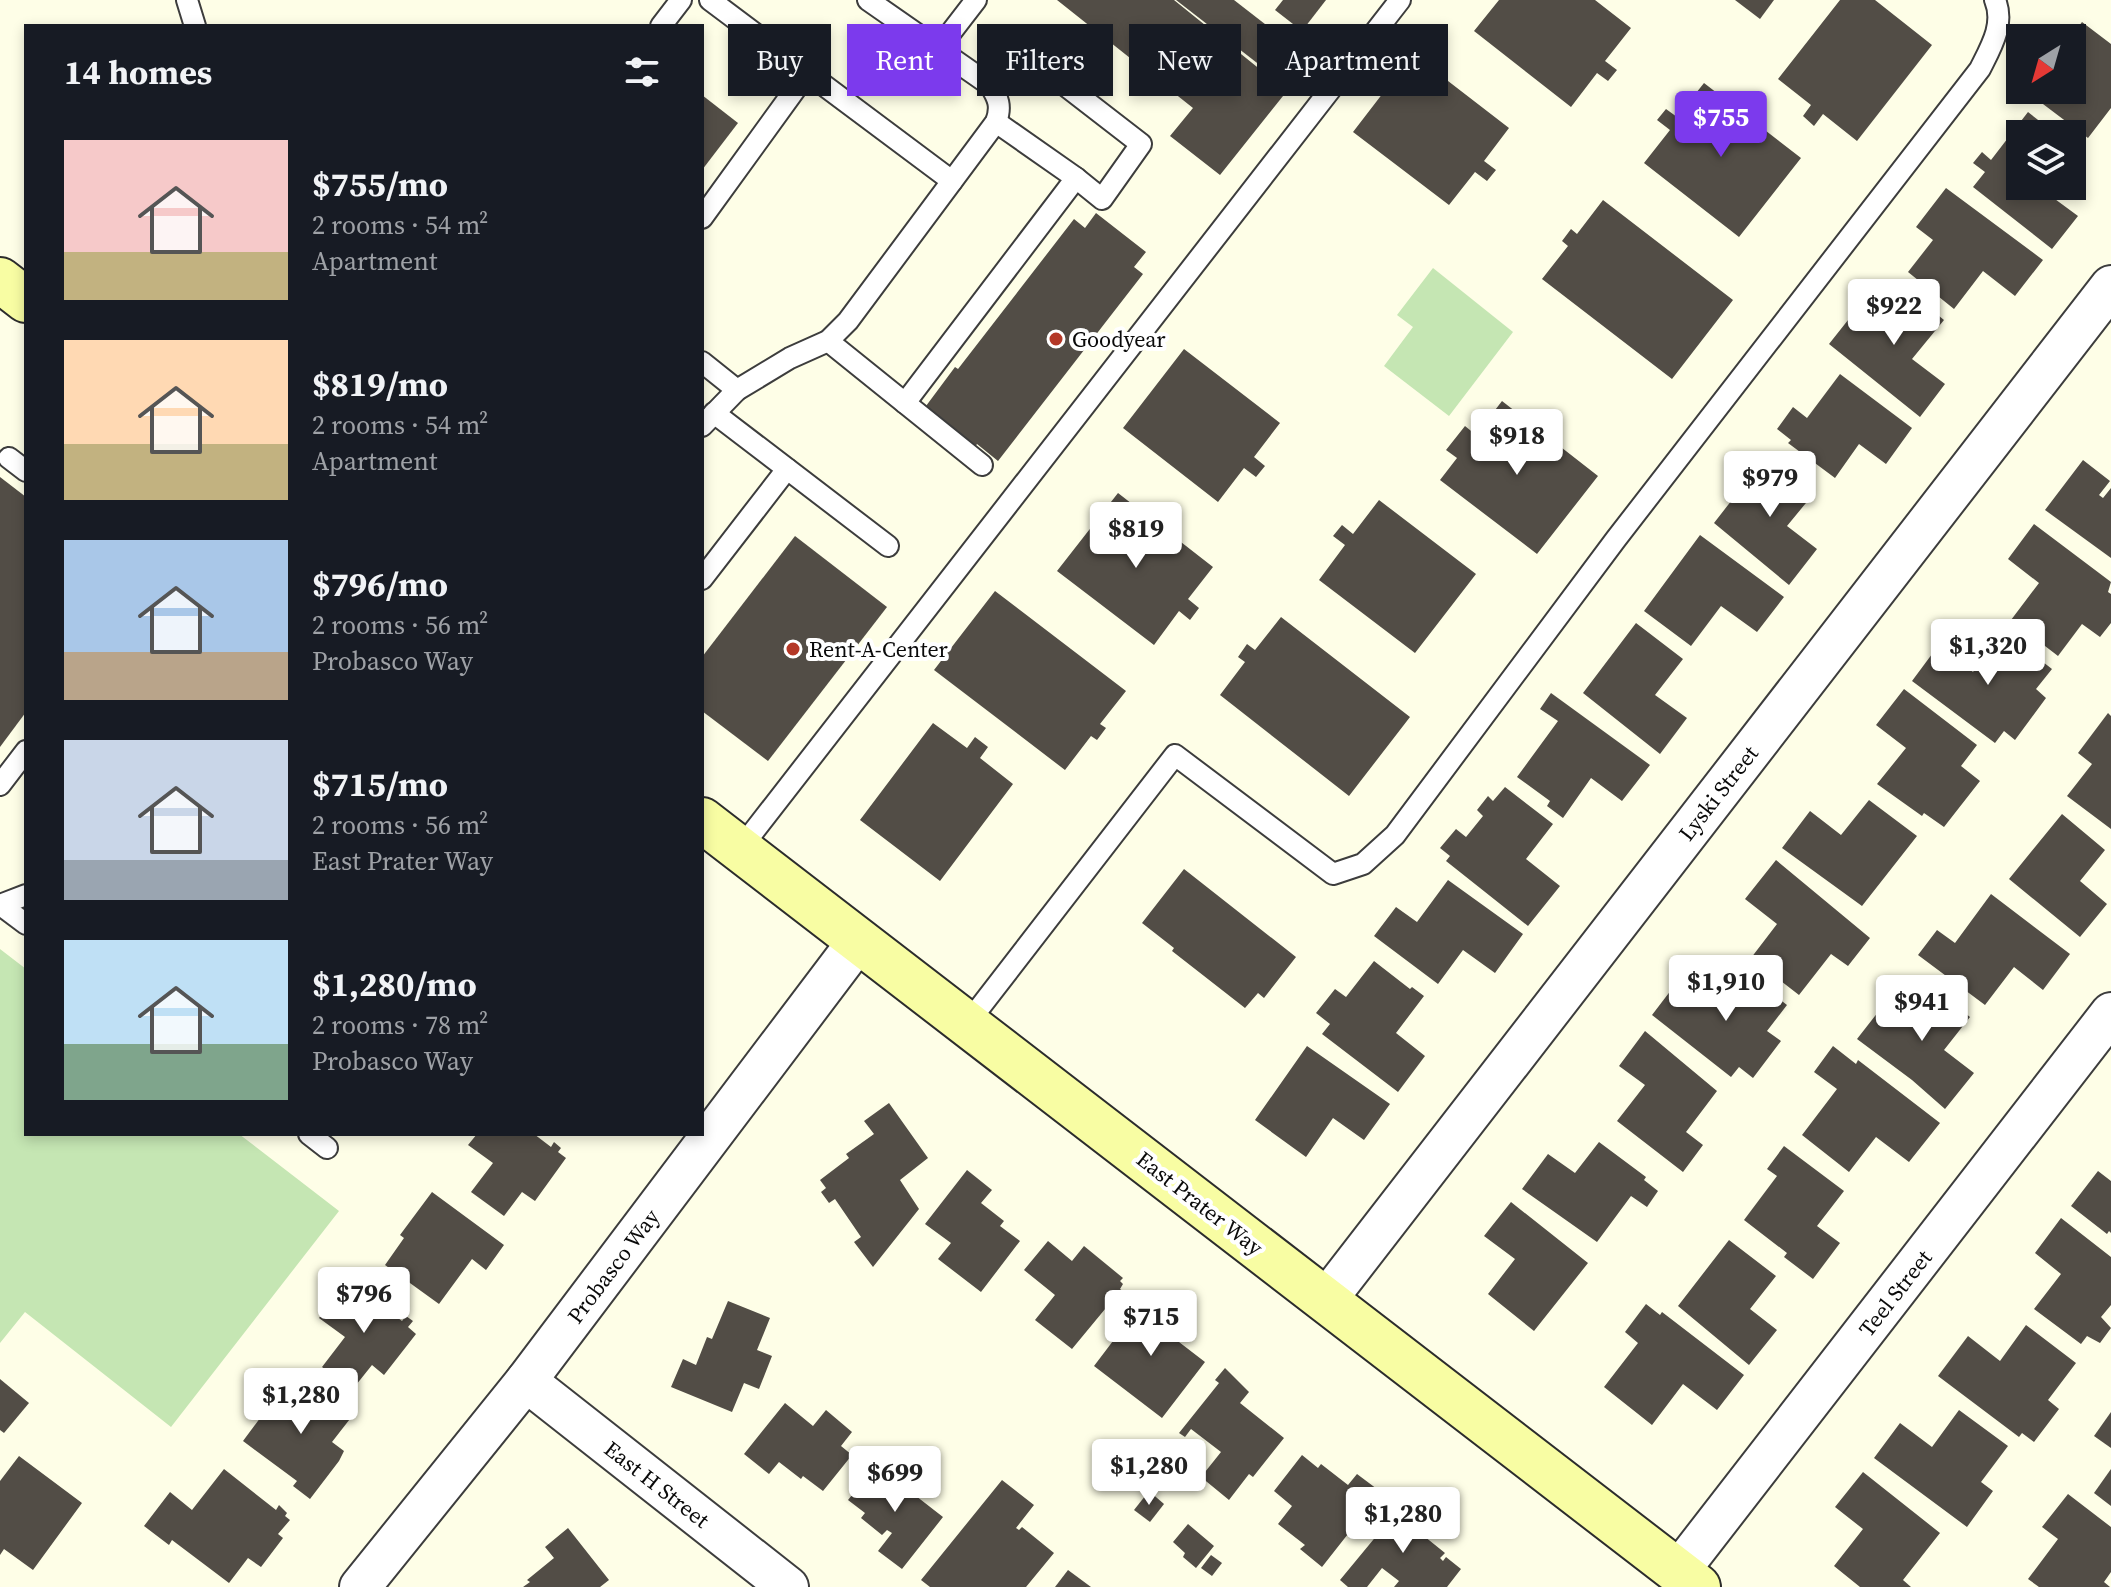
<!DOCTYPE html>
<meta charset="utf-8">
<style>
:root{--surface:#171b24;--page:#20242c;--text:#f1f3f6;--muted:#9ea1a6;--accent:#7c3aed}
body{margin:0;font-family:"Source Serif 4",serif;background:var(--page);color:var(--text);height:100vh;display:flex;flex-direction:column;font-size:30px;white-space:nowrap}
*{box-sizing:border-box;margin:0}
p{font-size:26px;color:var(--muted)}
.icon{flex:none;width:44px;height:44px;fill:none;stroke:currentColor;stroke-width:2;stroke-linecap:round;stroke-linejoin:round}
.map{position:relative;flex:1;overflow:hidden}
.details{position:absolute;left:24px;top:24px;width:680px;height:1112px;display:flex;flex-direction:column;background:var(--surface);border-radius:0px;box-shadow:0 4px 12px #0003}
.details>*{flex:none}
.hud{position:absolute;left:728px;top:24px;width:760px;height:72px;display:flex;gap:16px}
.needle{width:52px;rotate:217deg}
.fabs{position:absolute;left:2006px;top:24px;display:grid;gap:16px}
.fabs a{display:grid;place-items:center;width:80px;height:80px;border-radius:0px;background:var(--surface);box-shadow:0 4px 12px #0003;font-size:40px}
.price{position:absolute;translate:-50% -68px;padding:0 18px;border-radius:8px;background:#fff;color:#222;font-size:26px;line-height:52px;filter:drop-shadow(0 2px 4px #0008)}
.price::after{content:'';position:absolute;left:50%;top:48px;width:24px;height:18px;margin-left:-12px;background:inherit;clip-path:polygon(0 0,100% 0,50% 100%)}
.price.selected{background:var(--accent);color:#fff}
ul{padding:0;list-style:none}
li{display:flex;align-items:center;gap:24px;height:200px;padding:0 40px}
li span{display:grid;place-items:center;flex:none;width:224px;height:160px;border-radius:0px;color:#555}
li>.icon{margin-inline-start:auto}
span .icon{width:96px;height:96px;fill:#fffc;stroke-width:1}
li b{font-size:34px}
h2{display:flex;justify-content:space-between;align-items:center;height:96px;padding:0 40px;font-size:34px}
.pill{padding:0 28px;border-radius:0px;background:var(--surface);box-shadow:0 4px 12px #0003;font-size:28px;line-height:72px}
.pill.selected{background:var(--accent);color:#fff}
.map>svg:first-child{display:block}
.green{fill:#c5e6b3}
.building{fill:#524d46}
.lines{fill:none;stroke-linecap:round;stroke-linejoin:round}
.service-casing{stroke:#3d3d3d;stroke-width:24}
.minor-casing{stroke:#3d3d3d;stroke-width:44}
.secondary-casing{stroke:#2c2c2c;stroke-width:48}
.service{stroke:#fff;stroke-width:20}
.minor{stroke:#fff;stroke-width:40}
.secondary{stroke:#f8fda3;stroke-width:44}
.poi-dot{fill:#b43827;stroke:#fff;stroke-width:3}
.labels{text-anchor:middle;stroke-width:8;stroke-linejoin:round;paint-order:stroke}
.poi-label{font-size:22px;fill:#0a0a0a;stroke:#fff;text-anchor:start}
.street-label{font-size:22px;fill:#0a0a0a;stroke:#fff}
</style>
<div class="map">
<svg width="2111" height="1587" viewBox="0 0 2111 1587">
<rect width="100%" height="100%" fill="#fefee7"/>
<g class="green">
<polygon points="1433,268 1513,332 1449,416 1384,366 1413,327 1397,315"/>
<polygon points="0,949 26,969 26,1134 239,1134 339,1211 171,1427 25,1312 0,1343"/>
</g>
<g class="building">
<polygon points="1057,0 1174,0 1287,91 1220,175 1170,136 1193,108"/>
<polygon points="1176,0 1234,0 1292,45 1270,73"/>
<polygon points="1283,0 1326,0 1302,31 1275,10"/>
<polygon points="1499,0 1595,0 1631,28 1605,61 1617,70 1608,81 1597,73 1571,107 1474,31"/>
<polygon points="1735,0 1774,0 1760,19"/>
<polygon points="1840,0 1875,0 1932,45 1857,141 1823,114 1814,126 1803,116 1811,105 1778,79"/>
<polygon points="2082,22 2111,44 2111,108 2088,138 2039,101 2048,90 2072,90 2072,38 2070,38"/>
<polygon points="1413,54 1509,128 1484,161 1496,170 1487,181 1475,172 1449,205 1353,132"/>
<polygon points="1704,83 1801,158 1739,237 1644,163 1670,130 1657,120 1666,109 1677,117"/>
<polygon points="702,95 738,123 702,170"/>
<polygon points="2028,112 2056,134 2020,134 2020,186 2048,186 2044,191 2078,216 2052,249 1973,187 1985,172 1973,163 1982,152 1991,160"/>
<polygon points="1946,188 2043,260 2015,296 1983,271 1954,309 1908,272 1933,240 1916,227"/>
<polygon points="1603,200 1733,300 1672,379 1542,279 1568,246 1562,241 1571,229 1577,234"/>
<polygon points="1096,213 1146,252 1134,267 1143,274 998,461 977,444 971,453 926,418 932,411 926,406 955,367 958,369 1074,219 1085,228"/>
<polygon points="1896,281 1944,320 1912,359 1945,384 1920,417 1829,344 1856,310 1867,318"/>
<polygon points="1184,349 1280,423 1254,457 1265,466 1256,477 1244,468 1218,502 1123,428"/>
<polygon points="1840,374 1912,428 1886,464 1859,444 1835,478 1788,443 1791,440 1777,429 1793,407 1807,418"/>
<polygon points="1502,401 1598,476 1537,554 1440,480 1457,458 1446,450 1465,426 1476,435"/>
<polygon points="1767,455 1815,492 1787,526 1817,549 1789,585 1714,523"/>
<polygon points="2083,460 2110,481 2099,495 2103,498 2111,488 2111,558 2045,510"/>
<polygon points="0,477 26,497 26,712 0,747"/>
<polygon points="1118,493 1213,567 1188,599 1199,608 1190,620 1179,611 1154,645 1057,571"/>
<polygon points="1379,500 1476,574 1415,653 1319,580 1345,545 1333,536 1342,525 1353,534"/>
<polygon points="2034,524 2111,582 2108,592 2111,594 2111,623 2100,637 2082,624 2058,656 2011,620 2039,583 2008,559"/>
<polygon points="1700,535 1784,597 1757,632 1721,606 1691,646 1644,611"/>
<polygon points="795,536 887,607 768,761 702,711 702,657"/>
<polygon points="995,591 1126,691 1100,724 1106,728 1097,740 1091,736 1065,770 934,670"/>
<polygon points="1281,617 1410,717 1349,796 1220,695 1245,662 1238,657 1247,644 1255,650"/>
<polygon points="1636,623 1683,659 1655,695 1687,718 1660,754 1583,693"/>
<polygon points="2004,632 2052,669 2036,689 2046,698 2015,740 2004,731 1995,743 1912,681 1938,646 1973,672"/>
<polygon points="1904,689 1977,745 1961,766 1980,781 1944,827 1924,813 1922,816 1877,784 1906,748 1876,725"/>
<polygon points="1551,693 1650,765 1622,801 1591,778 1563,818 1547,806 1550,801 1517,777 1558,721 1540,709"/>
<polygon points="2108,713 2111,716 2111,829 2067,796 2092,764 2078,753"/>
<polygon points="933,723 967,748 975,737 988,747 980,758 1013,784 940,881 860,820"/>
<polygon points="1505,787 1553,824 1526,859 1560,886 1528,926 1446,861 1450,856 1440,848 1456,829 1466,837 1483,816 1477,810 1488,796 1493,801"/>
<polygon points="1869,800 1917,836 1862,906 1782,848 1810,811 1841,835"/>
<polygon points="2062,814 2105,850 2080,881 2107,904 2080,937 2009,879"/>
<polygon points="1776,860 1870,938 1848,966 1831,954 1799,995 1751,958 1777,924 1745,899"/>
<polygon points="1184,869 1296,957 1264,998 1258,993 1245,1008 1172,951 1174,948 1142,923"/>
<polygon points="1448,880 1523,934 1495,973 1463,950 1438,984 1374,936 1396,907 1417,922"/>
<polygon points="1991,894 2070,954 2043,990 2014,967 1985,1005 1918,955 1937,930 1955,943"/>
<polygon points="1374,961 1410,989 1412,987 1424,996 1396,1033 1425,1056 1398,1092 1322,1034 1330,1024 1316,1013 1335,989 1346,997"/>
<polygon points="1740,968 1787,1005 1767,1031 1781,1041 1753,1078 1739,1067 1731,1077 1652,1015 1678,981 1711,1006"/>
<polygon points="1924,980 1970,1017 1944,1050 1974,1073 1945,1109 1912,1080 1857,1039 1882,1007 1894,1017"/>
<polygon points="1645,1031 1717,1091 1686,1132 1703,1145 1683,1172 1617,1121 1645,1085 1619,1066"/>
<polygon points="1307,1046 1390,1104 1364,1140 1333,1118 1306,1157 1255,1120"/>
<polygon points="1833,1046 1856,1064 1858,1060 1940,1123 1909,1162 1876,1137 1849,1172 1802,1135 1837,1089 1814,1072"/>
<polygon points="889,1103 928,1158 900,1180 919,1209 873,1267 854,1242 861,1237 835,1199 829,1203 821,1192 826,1188 820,1180 849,1158 846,1154 874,1134 864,1121"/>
<polygon points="477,1134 534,1134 551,1147 554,1142 561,1148 558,1152 566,1158 535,1201 522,1192 504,1216 471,1192 493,1163 468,1145"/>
<polygon points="1599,1142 1646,1177 1644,1180 1658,1191 1647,1207 1631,1196 1597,1242 1522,1189 1548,1154 1575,1173"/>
<polygon points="1784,1146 1844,1191 1817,1226 1840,1243 1813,1279 1784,1257 1787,1253 1744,1220 1777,1176 1767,1169"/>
<polygon points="967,1170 992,1190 981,1203 1004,1221 1000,1226 1020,1241 981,1292 938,1259 951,1243 925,1224"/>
<polygon points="2098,1171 2111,1181 2111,1233 2109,1231 2107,1234 2071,1206"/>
<polygon points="432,1192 504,1245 486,1270 472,1259 439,1304 385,1265 404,1238 400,1235"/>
<polygon points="1511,1202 1588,1263 1534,1331 1488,1294 1515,1259 1484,1236"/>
<polygon points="2061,1218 2111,1257 2111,1305 2101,1317 2111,1328 2100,1343 2087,1336 2081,1344 2034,1309 2061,1274 2035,1253"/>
<polygon points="1729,1240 1776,1276 1750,1309 1777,1330 1749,1365 1678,1306"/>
<polygon points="1048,1241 1072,1261 1084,1246 1123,1278 1120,1281 1123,1284 1120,1289 1124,1292 1119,1300 1115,1297 1072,1349 1035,1320 1055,1295 1024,1270"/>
<polygon points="348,1280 402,1321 406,1316 413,1321 408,1327 416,1334 384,1375 372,1365 352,1390 322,1367 345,1337 319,1318"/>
<polygon points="728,1301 770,1318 757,1350 772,1356 759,1389 744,1383 732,1412 671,1387 683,1359 696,1365 707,1337 712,1339"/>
<polygon points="1146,1301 1157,1310 1160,1306 1189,1328 1179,1342 1205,1362 1162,1418 1094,1366 1135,1312 1131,1309 1136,1302 1141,1306"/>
<polygon points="1646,1304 1660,1315 1662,1312 1744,1375 1717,1410 1683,1384 1652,1425 1604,1387 1638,1343 1625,1332"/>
<polygon points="2026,1325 2076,1363 2048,1400 2059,1409 2034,1442 2022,1433 2019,1437 1938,1376 1968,1336 2000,1361"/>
<polygon points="1225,1368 1249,1392 1240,1403 1284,1438 1253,1477 1249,1474 1229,1500 1201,1477 1221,1452 1191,1429 1185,1437 1179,1433 1219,1383 1215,1380"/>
<polygon points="297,1377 353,1415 332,1442 344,1451 339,1461 310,1499 293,1486 297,1481 243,1441 272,1402 289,1415 292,1411 278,1401"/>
<polygon points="0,1379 29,1403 4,1433 0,1430"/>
<polygon points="785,1403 813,1426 826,1410 852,1432 841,1446 852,1455 823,1491 803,1476 801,1479 779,1462 769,1474 744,1454"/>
<polygon points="1959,1410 2008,1446 1981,1482 1993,1491 1967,1527 1874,1458 1900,1423 1932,1447"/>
<polygon points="2111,1412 2111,1448 2094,1436"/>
<polygon points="1302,1455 1318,1468 1321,1464 1348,1485 1357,1474 1381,1492 1322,1567 1300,1549 1305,1545 1278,1524 1292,1506 1274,1491"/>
<polygon points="19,1456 82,1503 33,1570 4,1549 0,1555 0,1481"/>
<polygon points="876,1465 892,1478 896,1473 911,1485 907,1489 943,1517 902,1569 878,1551 892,1533 887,1530 882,1535 861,1518 865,1513 848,1500"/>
<polygon points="224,1469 276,1510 279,1505 287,1513 285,1516 290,1520 278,1534 283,1538 261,1567 248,1558 229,1583 172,1540 169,1545 144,1526 170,1492 192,1510"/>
<polygon points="2111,1469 2111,1506 2094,1493"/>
<polygon points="1863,1472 1940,1533 1903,1580 1911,1587 1860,1587 1834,1566 1863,1529 1835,1507"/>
<polygon points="1002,1480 1034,1505 1016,1528 1019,1530 1022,1527 1054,1553 1026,1587 930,1587 921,1580"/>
<polygon points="1149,1491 1164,1504 1150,1522 1134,1510"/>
<polygon points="2068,1494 2111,1527 2111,1572 2104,1582 2110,1587 2039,1587 2028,1579 2058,1539 2042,1527"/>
<polygon points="1404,1497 1429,1520 1419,1532 1445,1553 1440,1558 1443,1561 1446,1557 1461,1569 1447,1587 1394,1587 1399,1581 1382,1568 1367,1587 1348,1587 1340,1580 1397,1511 1394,1509"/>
<polygon points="1188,1524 1214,1546 1196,1568 1183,1557 1185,1553 1173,1542"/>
<polygon points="568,1528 609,1580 600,1587 523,1587 530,1582 527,1580 554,1558 545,1547"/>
<polygon points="1211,1555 1222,1563 1212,1576 1201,1568"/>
<polygon points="1068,1570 1091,1587 1055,1587"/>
</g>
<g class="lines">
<g class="service-casing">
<g id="service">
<polyline points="187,0 195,26"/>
<polyline points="710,0 952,181"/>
<polyline points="661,26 681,0"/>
<polyline points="939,48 976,0"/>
<polyline points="987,83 1013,45 1141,144 1102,199 1076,178"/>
<polyline points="702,218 807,73"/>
<polyline points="828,341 982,465"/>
<polyline points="702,362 737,390"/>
<polyline points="905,403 1076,178 996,122"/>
<polyline points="714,413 888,546"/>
<path d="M702,426L737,390L790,358L828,341L848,321L996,122C1002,106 998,98 990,85L868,0"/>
<polyline points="9,458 26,471"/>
<polyline points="702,579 787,469"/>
<polyline points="0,785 26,751"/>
<polyline points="740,849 1400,0"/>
<polyline points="0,905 26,895"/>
<polyline points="2,906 26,924"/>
<path d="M967,1024L1175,755L1333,874L1363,864L1395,835L1616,539L1980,69C1991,47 2005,24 1995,0"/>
<polyline points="309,1134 327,1148"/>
</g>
</g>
<g class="minor-casing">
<g id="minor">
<polyline points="1326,1300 2111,286"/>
<polyline points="526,1381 788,1587"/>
<polyline points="1678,1572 2111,1013"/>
<polyline points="360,1587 526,1381 859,940"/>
</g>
</g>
<g class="secondary-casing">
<g id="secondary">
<polyline points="0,280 26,300"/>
<polyline points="702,820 1698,1587"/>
</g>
</g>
<use href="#service" class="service"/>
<use href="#minor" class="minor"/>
<use href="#secondary" class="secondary"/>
</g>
<g class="poi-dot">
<circle cx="1056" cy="339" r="8"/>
<circle cx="793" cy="649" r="8"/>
</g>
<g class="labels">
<g class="poi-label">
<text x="1072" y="347">Goodyear</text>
<text x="809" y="657">Rent-A-Center</text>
</g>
<g class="street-label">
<text transform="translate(1718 793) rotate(-52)" y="8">Lyski Street</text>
<text transform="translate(1200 1203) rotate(38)" y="8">East Prater Way</text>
<text transform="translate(613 1266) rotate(-53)" y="8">Probasco Way</text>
<text transform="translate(1895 1293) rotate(-52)" y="8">Teel Street</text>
<text transform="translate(657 1484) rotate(38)" y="8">East H Street</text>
</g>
</g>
</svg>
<div class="fabs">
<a><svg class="needle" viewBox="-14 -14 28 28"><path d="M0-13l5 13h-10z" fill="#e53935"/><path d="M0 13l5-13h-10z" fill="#9ea1a6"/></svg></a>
<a><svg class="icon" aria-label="layers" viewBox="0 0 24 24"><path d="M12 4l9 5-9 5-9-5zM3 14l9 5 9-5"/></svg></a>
</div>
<b class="price selected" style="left:1721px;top:159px">$755</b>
<b class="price" style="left:1894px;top:347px">$922</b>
<b class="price" style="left:1517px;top:477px">$918</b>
<b class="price" style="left:1770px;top:519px">$979</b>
<b class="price" style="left:1136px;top:570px">$819</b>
<b class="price" style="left:1988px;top:687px">$1,320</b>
<b class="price" style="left:1726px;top:1023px">$1,910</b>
<b class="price" style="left:1922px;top:1043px">$941</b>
<b class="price" style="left:364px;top:1335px">$796</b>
<b class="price" style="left:1151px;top:1358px">$715</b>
<b class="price" style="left:301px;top:1436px">$1,280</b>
<b class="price" style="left:1149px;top:1507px">$1,280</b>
<b class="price" style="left:895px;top:1514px">$699</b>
<b class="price" style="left:1403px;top:1555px">$1,280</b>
<div class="hud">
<a class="pill">Buy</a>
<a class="pill selected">Rent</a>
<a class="pill">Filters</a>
<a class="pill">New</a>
<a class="pill">Apartment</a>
</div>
<section class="details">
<h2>14 homes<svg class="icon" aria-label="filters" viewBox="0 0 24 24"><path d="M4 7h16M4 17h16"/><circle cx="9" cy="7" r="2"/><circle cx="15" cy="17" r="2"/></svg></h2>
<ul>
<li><span style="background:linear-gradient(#f6c9c9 70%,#c2b280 0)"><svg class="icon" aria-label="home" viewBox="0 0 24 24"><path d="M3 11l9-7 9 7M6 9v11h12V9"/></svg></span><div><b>$755/mo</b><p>2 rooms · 54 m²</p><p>Apartment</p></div></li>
<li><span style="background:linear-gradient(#ffd9b3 65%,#c2b280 0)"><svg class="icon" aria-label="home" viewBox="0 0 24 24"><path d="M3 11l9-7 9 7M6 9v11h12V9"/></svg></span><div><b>$819/mo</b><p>2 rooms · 54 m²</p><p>Apartment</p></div></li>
<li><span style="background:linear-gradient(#a9c7e8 70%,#b9a48a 0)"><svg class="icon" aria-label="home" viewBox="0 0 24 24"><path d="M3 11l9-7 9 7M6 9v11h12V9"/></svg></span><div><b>$796/mo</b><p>2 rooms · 56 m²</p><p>Probasco Way</p></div></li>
<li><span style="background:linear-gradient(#c9d6e8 75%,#9aa5b1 0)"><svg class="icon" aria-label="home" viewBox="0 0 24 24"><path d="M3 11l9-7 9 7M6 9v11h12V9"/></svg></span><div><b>$715/mo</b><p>2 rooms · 56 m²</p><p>East Prater Way</p></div></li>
<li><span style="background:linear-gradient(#bfe0f5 65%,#7fa58c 0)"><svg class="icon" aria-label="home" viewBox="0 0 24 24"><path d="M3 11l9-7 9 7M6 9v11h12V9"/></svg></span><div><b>$1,280/mo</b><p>2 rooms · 78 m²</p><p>Probasco Way</p></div></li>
</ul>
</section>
</div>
